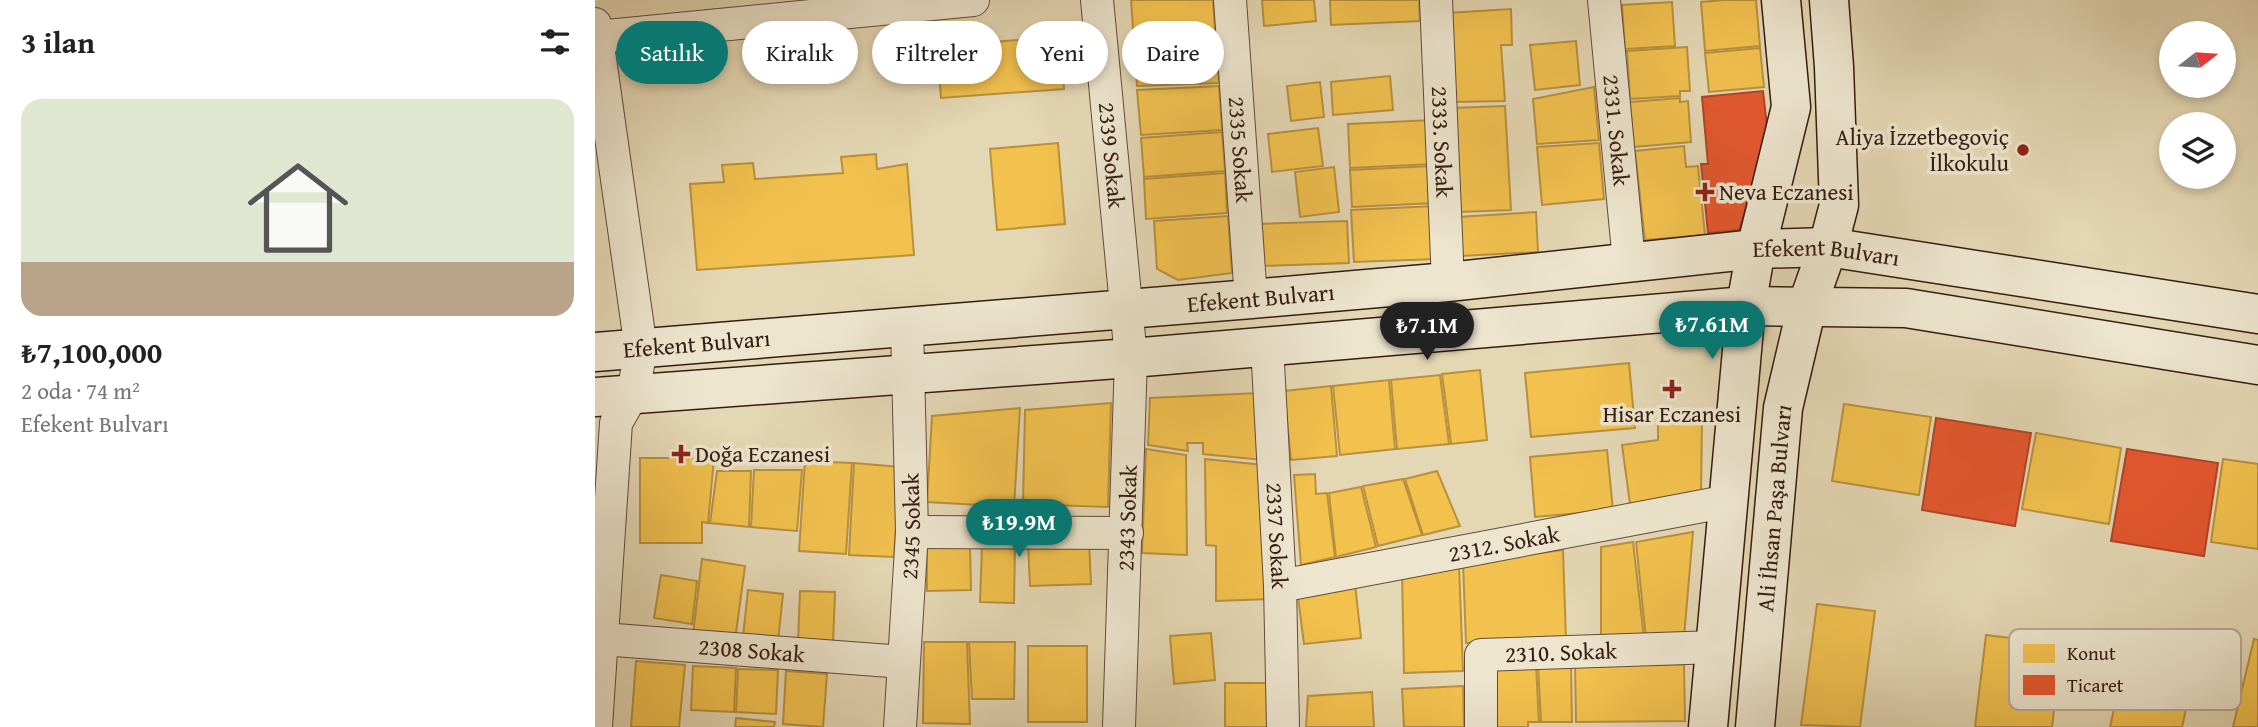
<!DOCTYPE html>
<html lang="tr">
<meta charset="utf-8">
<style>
:root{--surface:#fff;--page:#f2f2f2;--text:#202124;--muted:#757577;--accent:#0f766e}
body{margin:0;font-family:"Gentium Book Plus",serif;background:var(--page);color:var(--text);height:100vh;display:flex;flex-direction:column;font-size:26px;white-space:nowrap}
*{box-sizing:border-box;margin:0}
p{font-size:23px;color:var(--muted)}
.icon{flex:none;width:38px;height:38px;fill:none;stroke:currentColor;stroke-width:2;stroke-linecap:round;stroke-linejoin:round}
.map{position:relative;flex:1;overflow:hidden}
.panel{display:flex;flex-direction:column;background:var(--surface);width:595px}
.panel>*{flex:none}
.guide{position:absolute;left:21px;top:21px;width:665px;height:63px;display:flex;gap:14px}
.needle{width:46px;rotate:73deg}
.controls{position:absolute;left:1564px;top:21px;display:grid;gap:14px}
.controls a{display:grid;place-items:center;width:77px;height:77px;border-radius:50%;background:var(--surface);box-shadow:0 4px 10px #0003;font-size:35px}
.price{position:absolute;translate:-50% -60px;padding:0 16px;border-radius:24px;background:var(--accent);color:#fff;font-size:23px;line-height:46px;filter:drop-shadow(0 2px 4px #0008)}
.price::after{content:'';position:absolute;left:50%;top:42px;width:21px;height:16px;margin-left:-10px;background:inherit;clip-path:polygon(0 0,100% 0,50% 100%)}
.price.selected{background:#222;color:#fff}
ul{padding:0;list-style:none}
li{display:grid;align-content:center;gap:14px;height:371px;padding:0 21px}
li span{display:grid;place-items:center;height:217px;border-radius:21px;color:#555}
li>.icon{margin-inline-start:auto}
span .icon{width:126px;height:126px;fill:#fffc;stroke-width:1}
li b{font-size:30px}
h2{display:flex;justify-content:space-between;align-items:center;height:84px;padding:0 21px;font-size:30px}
.tag{padding:0 24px;border-radius:32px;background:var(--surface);box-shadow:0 4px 10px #0003;font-size:24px;line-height:63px}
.tag.selected{background:var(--accent);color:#fff}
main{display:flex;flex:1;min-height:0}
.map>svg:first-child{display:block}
.homes{fill:#f2c14e;stroke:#b9903c;stroke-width:2}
.shops{fill:#e4572e;stroke:#af4526;stroke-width:2}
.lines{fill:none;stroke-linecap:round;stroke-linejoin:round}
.street-casing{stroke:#5f4b3a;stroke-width:34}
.secondary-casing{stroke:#331c12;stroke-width:41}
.street{stroke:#ede5ce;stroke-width:32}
.secondary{stroke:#ede5ce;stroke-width:38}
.poi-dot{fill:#8f2418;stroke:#ede5ce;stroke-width:2.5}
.labels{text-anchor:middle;stroke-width:7;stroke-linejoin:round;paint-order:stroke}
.street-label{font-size:23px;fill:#331c12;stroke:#ede5ce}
.poi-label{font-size:23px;fill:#331c12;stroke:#ede5ce;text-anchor:start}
.key{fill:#ede5ce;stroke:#b5a996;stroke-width:2}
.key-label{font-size:19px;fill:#331c12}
</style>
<main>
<section class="panel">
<h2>3 ilan<svg class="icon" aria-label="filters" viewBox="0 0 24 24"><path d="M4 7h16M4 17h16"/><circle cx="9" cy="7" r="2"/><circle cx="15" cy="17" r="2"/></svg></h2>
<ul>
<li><span style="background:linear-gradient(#dfe7d0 75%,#b9a48a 0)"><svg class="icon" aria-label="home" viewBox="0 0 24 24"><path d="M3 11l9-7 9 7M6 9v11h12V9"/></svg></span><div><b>₺7,100,000</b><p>2 oda · 74 m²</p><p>Efekent Bulvarı</p></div></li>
</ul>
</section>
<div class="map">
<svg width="1663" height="727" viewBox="0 0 1663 727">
<rect width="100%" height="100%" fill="#e4d7b3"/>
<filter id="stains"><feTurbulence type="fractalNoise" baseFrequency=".00286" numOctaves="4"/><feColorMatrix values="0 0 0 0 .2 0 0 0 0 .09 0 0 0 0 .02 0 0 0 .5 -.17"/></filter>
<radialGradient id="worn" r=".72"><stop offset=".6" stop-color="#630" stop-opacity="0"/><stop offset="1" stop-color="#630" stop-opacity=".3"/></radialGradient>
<g class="homes">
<polygon points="536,0 618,0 624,83 542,86"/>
<polygon points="667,0 719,0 721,21 669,26"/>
<polygon points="735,0 824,0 825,21 736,25"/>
<polygon points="1129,0 1161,0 1165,46 1110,51 1106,2"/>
<polygon points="1077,2 1080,46 1030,49 1027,5"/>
<polygon points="916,9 917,45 906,45 910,101 857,102 852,13"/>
<polygon points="465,37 469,89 346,98 342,46"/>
<polygon points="981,41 985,85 940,90 935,45"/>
<polygon points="1092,47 1095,91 1085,91 1085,96 1035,99 1032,51"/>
<polygon points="1165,48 1169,87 1114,92 1110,53"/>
<polygon points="795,76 798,110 738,115 736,82"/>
<polygon points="725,82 729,117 696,121 692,86"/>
<polygon points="624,86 627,130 546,135 542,90"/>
<polygon points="999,87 1004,140 942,144 938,99"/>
<polygon points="1085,98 1085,102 1093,101 1096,142 1039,147 1035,102"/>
<polygon points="910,106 916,210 863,212 857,108"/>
<polygon points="837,120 838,164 755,168 753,124"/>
<polygon points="723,128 728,166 677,172 673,134"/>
<polygon points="627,132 630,171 549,177 546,138"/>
<polygon points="463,143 470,224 402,230 395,149"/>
<polygon points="1004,143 1009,199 947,205 942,147"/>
<polygon points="1089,146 1091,167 1103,166 1110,235 1050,240 1040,151"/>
<polygon points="281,154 282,169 312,164 319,255 102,270 95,184 129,182 127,165 158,163 160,179 248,173 246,157"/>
<polygon points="838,166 840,203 757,207 755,170"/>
<polygon points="739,167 744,212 705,217 700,172"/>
<polygon points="630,173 632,213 551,219 549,179"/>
<polygon points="840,206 843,259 759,262 756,210"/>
<polygon points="941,212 943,252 866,256 863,217"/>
<polygon points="633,216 637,273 583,280 562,269 559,221"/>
<polygon points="752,221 754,263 664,266 663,224"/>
<polygon points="1034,363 1040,428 936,437 930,373"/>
<polygon points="885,370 892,440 856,444 847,374"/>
<polygon points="845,375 854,444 802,449 796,380"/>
<polygon points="794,380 800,449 745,455 738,386"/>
<polygon points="736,386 742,456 696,460 689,391"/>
<polygon points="664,393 668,460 608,454 608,443 592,443 593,451 553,445 555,398"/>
<polygon points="516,403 513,507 428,504 430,410"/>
<polygon points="1249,404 1336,417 1324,495 1237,481"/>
<polygon points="425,408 419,507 332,502 337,416"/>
<polygon points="1063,419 1107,419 1106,494 1035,504 1027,445 1063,440"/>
<polygon points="1441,433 1526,448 1514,524 1427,509"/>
<polygon points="551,449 591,455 592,555 547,553"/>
<polygon points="1012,450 1018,510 940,517 935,457"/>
<polygon points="45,458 119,458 113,523 107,522 107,543 45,543"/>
<polygon points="610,459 669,465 675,599 621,601 621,546 611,545"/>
<polygon points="1628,459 1663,464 1663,549 1616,542"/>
<polygon points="210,461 257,463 251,554 204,551"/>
<polygon points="259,463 305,467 299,557 254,555"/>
<polygon points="159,470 207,470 202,531 156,527"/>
<polygon points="122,471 156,471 154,527 115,523"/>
<polygon points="842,471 865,526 828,535 810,479"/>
<polygon points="720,474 721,494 732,493 740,557 706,565 699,475"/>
<polygon points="808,479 827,535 783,546 768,486"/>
<polygon points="766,487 781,547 741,557 734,493"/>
<polygon points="1098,532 1089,637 1051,638 1041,542"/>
<polygon points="494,542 496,584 435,586 433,544"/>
<polygon points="1038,542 1049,638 1006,638 1006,547"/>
<polygon points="387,546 420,546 419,603 385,602"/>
<polygon points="375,547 376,590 332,591 332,548"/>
<polygon points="968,550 971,640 871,643 868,563"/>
<polygon points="107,559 150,566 141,633 98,634"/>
<polygon points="864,564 868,671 809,673 807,571"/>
<polygon points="66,575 102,581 97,624 59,618"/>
<polygon points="760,584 766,638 709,644 702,590"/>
<polygon points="153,590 188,594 183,641 148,637"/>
<polygon points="205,591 240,592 238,643 203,641"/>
<polygon points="1222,604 1280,611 1265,727 1206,725"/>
<polygon points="616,633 620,680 579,684 575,636"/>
<polygon points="1391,635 1467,644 1457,727 1380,727"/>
<polygon points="1659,639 1663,640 1663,727 1638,727"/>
<polygon points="329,642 372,642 375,724 328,723"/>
<polygon points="374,642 420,642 419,699 377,699"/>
<rect x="433" y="646" width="59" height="76"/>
<polygon points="41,661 90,665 84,727 36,727"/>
<polygon points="1089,664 1090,721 981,722 980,665"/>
<polygon points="1529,664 1598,679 1587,727 1515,727"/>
<polygon points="941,665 944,722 933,722 933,727 898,727 898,666"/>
<polygon points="943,665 976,665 977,722 946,722"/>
<polygon points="98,666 141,668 139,712 96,710"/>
<polygon points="143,669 183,670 181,714 141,712"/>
<polygon points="191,671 232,674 228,727 188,724"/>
<polygon points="630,683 678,683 677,727 630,727"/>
<polygon points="868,686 869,727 809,727 807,689"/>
<polygon points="777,692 779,727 711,727 713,696"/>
<polygon points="141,718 180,722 179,727 140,727"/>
</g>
<g class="shops">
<polygon points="1168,91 1173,136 1144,230 1113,233 1106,164 1113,164 1107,97"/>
<polygon points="1341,418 1436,433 1420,526 1327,510"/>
<polygon points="1532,449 1623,463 1609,556 1516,541"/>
</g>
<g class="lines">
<g class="street-casing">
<g id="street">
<path id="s1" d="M502,0L536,358L524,727"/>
<path id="s2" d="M635,0L656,299"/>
<path id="s3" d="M841,0L853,282"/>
<path id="s4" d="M1009,0L1034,262"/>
<polyline points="0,24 46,349 38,393 21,423 1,727"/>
<polyline points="2,37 378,0"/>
<path id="s5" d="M672,345L685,586L688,727"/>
<polyline points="317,532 532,533"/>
<path id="s6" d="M685,586L1134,501"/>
<path id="s7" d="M7,639L308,662"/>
<path id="s8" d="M305,727L317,532L312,326"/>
<path id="s9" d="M886,727V655L1121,647"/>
</g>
</g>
<g class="secondary-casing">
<g id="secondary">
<path id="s10" d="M0,352L656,299L853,282L1161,249L1233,247L1663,314"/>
<polyline points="0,397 536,358 1151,306 1311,308 1663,365"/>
<polyline points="1113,727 1151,306 1161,249 1196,107 1186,0"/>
<path id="s11" d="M1160,727L1188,408L1212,306L1233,247L1244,205L1239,67L1234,0"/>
</g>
</g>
<use href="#street" class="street"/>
<use href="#secondary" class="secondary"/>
</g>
<g class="poi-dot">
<circle cx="1428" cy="150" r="7"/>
<path d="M1106.5 181.5h7v7h7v7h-7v7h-7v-7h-7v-7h7z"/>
<path d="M1073.5 378.5h7v7h7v7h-7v7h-7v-7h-7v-7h7z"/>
<path d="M82.5 443.5h7v7h7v7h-7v7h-7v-7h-7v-7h7z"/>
</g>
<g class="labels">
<g class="street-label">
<text dy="8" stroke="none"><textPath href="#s4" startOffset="131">2331. Sokak</textPath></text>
<text dy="8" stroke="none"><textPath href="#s3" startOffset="142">2333. Sokak</textPath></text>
<text dy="8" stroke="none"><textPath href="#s2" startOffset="150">2335 Sokak</textPath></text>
<text dy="8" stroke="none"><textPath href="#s1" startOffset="156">2339 Sokak</textPath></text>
<text dy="8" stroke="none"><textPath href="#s10" startOffset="1236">Efekent Bulvarı</textPath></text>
<text dy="8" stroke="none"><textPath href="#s10" startOffset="668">Efekent Bulvarı</textPath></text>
<text dy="8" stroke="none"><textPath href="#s10" startOffset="102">Efekent Bulvarı</textPath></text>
<text dy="8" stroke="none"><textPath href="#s11" startOffset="220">Ali İhsan Paşa Bulvarı</textPath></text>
<text transform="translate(532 518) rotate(-88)" y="8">2343 Sokak</text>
<text dy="8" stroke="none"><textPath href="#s8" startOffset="201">2345 Sokak</textPath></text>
<text dy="8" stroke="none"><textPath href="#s5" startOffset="191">2337 Sokak</textPath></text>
<text dy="8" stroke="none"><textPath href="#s6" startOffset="228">2312. Sokak</textPath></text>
<text dy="8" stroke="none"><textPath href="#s7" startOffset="150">2308 Sokak</textPath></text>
<text dy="8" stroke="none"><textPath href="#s9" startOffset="152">2310. Sokak</textPath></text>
</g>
<g class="poi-label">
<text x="1414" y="145" text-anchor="end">Aliya İzzetbegoviç<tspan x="1414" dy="26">İlkokulu</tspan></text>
<text x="1124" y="200">Neva Eczanesi</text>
<text x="1077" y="422" text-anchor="middle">Hisar Eczanesi</text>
<text x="100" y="462">Doğa Eczanesi</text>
</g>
</g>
<rect x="1414" y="629" width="232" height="81" rx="10" class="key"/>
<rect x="1428" y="644" width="32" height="19" fill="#f2c14e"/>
<rect x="1428" y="675" width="32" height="20" fill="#e4572e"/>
<g class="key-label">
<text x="1472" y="660">Konut</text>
<text x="1472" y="692">Ticaret</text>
</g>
<rect width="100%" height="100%" filter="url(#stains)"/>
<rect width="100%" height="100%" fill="url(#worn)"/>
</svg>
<div class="controls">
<a><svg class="needle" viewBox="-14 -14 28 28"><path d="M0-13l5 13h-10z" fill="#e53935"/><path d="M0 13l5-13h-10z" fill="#757577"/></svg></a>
<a><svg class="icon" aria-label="layers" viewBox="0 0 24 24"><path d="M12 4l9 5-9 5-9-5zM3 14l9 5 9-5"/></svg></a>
</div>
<b class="price" style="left:1117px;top:361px">₺7.61M</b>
<b class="price selected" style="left:832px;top:362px">₺7.1M</b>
<b class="price" style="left:424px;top:559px">₺19.9M</b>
<div class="guide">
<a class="tag selected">Satılık</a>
<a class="tag">Kiralık</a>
<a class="tag">Filtreler</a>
<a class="tag">Yeni</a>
<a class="tag">Daire</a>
</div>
</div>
</main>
